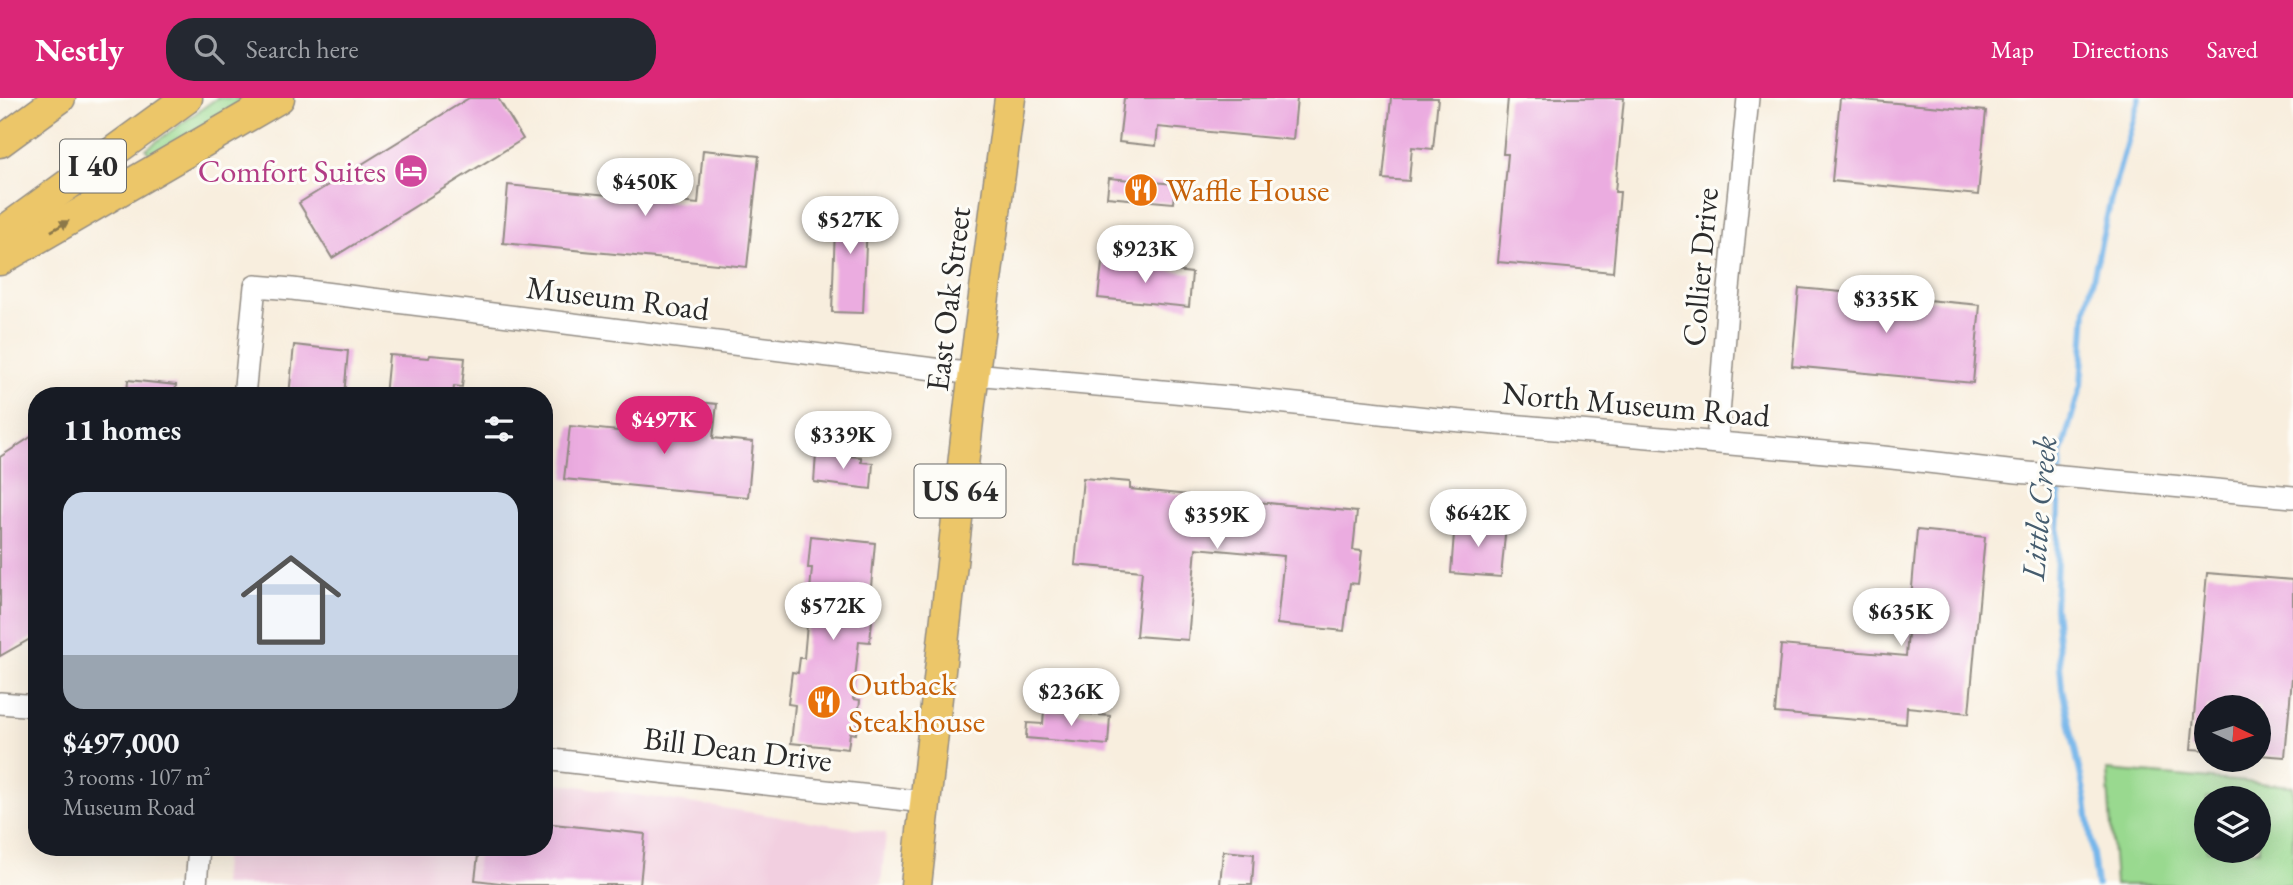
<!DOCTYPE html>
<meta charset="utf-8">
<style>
:root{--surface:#171b24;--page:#242831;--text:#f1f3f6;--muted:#9ea1a6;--line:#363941;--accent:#db2777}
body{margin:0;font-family:"EB Garamond",serif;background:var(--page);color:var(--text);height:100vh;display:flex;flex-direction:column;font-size:26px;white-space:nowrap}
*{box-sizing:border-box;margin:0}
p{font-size:23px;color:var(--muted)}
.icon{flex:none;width:38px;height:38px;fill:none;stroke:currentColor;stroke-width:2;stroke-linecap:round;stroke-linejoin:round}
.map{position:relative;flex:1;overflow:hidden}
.details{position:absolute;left:28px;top:289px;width:525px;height:469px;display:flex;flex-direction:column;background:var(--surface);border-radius:28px;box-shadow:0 7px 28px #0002}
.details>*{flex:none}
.needle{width:46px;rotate:94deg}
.fabs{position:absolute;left:2194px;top:597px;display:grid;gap:14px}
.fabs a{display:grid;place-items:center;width:77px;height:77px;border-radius:50%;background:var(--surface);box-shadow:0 7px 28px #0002;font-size:35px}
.price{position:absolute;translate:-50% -60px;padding:0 16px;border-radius:24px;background:#fff;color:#222;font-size:23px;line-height:46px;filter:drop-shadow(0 2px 4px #0008)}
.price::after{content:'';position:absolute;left:50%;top:42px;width:21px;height:16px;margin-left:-10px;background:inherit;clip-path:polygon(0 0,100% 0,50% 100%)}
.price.current{background:var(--accent);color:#fff}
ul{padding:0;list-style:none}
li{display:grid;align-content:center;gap:14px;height:371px;padding:0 35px}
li+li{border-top:2px solid var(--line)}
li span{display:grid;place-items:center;height:217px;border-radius:21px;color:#555}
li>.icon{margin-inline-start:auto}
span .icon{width:126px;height:126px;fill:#fffc;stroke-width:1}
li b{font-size:30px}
h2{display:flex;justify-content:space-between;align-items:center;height:84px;padding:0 35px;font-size:30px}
header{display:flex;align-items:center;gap:42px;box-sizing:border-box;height:98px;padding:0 35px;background:var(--accent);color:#fff}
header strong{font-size:33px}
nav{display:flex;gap:38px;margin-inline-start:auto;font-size:24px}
.search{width:490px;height:63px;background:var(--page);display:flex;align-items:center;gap:18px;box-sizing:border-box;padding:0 24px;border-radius:28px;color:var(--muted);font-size:26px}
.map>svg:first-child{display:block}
.built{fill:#f2cfe0}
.green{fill:#99d98f;stroke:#62825d;stroke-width:2;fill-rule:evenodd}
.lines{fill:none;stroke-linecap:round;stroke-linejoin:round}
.stream{stroke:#76b6ea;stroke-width:6}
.building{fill:#ebace0}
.minor-casing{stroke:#928c84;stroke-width:24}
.highway-casing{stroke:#928c84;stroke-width:33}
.minor{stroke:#fff;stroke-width:21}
.highway{stroke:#ecc669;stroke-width:30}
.oneway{fill:#8c784a}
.labels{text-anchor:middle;stroke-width:6;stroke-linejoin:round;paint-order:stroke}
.shield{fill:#fdfcf7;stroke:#6a6a68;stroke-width:2}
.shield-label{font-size:30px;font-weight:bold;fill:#2b2b2b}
.hotel-label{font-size:32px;fill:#b23c85;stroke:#fdfcf7;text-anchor:end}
.food-label{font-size:32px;fill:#c56008;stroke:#fdfcf7;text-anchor:start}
.street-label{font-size:32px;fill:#2b2b2b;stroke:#fdfcf7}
.water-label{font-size:33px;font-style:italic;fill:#455c6e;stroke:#fdfcf7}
</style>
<header>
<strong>Nestly</strong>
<div class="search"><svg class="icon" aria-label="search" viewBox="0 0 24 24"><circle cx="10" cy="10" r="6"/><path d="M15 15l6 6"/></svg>Search here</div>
<nav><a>Map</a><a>Directions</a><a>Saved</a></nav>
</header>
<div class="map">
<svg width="2293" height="787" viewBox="0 0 2293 787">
<rect width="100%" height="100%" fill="#fdfcf7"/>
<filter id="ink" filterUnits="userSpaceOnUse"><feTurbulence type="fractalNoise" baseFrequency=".0143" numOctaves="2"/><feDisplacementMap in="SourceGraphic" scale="14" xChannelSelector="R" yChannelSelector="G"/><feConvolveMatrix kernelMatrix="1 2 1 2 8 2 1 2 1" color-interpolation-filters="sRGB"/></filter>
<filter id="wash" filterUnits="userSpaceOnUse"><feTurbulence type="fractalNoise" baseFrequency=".00686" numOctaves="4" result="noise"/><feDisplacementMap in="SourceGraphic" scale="28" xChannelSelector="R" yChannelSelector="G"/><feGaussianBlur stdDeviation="1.57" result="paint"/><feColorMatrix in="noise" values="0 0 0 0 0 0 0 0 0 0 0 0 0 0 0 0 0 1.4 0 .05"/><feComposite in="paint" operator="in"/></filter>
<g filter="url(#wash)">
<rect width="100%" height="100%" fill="#f8eede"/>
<polygon class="built" points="544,683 886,735 881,787 222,787 225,749 544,749"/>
<g class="green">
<polygon points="217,0 254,0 152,61 146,51"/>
<path d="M2107,672L2293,688V787H2115ZM2259,700V752H2207V700Z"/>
</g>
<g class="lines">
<polyline class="stream" points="2097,787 2086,703 2062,590 2055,509 2061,356 2081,287 2086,211 2111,101 2139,0"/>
</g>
<g id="blocks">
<g class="building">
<polygon points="469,0 498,0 523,41 332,160 299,105"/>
<polygon points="1124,0 1297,0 1293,42 1158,29 1156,48 1119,44"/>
<polygon points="1391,0 1438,0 1433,51 1412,49 1409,83 1383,81"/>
<polygon points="1508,0 1624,0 1615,94 1620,94 1613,174 1498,164 1508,56 1503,56"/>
<polygon points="1840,0 1986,13 1978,97 1832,83"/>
<polygon points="703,52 759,58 747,169 503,145 508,87 698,106"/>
<polygon points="1109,80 1175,86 1173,105 1107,99"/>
<polygon points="836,101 868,102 863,215 832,214"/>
<polygon points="1102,165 1192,175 1189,209 1098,200"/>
<polygon points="1799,190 1980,207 1973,285 1792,268"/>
<polygon points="294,247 348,253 344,298 289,298"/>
<polygon points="389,257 429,260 430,257 465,260 462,289 454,288 453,298 385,298"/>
<polygon points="128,282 176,287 175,298 127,298"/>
<polygon points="680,302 717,306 713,340 753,344 748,399 564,381 570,328 676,339"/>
<polygon points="37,335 37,537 0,558 0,359"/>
<polygon points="816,356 861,359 861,364 873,365 871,391 814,384"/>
<polygon points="1083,380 1130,384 1130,391 1357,414 1353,452 1362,453 1358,486 1350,485 1344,533 1277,526 1284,458 1196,450 1188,542 1136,538 1142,473 1075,467"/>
<polygon points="1455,422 1506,427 1501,479 1451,475"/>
<polygon points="1917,432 1985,439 1969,615 1907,609 1906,626 1775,615 1781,547 1906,558"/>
<polygon points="811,438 875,445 870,500 874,500 870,544 859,543 853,601 860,602 856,636 850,635 848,651 791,645 795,607 788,606 792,574 798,575 800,560 804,560 812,470 808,470"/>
<polygon points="2207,475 2293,482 2293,568 2285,659 2259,657 2259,609 2207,609 2207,652 2191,651"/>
<polygon points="1044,612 1110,618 1108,647 1026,640 1027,625 1043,626"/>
<polygon points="544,725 645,736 640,787 516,787 475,782 479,749 544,749"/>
<polygon points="1223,753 1254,756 1252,787 1220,787"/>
</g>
</g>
</g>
<g filter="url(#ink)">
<use href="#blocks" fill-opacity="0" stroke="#928c84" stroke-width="2"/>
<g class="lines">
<g class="minor-casing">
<g id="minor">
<polyline points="244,298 255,188 292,191 974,276 1240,300 1427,320 1883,359 2017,374 2293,399"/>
<polyline points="1717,344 1727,211 1748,0"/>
<polyline points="0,605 37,608"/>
<polyline points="544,661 924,704"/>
<polyline points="196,787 199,749"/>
</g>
</g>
<g class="highway-casing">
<g id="highway">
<polyline points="0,44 60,0"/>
<polyline points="0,136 187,0"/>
<polyline points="0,162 279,0"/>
<polyline points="916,787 970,305 1010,0"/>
</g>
</g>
<use href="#minor" class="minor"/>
<use href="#highway" class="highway"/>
</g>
<defs><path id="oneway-solid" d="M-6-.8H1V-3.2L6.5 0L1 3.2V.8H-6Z" transform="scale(1.75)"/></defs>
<use class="oneway" href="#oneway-solid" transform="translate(60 128) rotate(-30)"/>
</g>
<defs>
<g id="hotel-disc" transform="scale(1.75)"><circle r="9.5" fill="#d1479c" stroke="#fdfcf7"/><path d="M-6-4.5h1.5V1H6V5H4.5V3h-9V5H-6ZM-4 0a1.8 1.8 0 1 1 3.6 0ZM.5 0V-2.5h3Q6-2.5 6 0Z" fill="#fff"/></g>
<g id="restaurant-disc" transform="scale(1.75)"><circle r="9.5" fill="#e8710a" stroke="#fdfcf7"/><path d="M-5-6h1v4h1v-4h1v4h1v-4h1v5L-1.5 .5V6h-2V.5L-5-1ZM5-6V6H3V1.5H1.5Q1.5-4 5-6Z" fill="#fff"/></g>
</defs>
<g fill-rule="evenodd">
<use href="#hotel-disc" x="411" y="73"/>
<use href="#restaurant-disc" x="1141" y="92"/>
<use href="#restaurant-disc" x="824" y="604"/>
</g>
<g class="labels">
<g class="shield">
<rect x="60" y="41.5" width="66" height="53" rx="5"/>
<rect x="914.5" y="366.5" width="91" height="53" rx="5"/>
</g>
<g class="shield-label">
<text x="93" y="78">I 40</text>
<text x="960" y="403">US 64</text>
</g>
<g class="hotel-label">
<text x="386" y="84">Comfort Suites</text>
</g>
<g class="food-label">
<text x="1166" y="103">Waffle House</text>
<text x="848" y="597">Outback<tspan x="848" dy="37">Steakhouse</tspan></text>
</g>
<g class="street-label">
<text transform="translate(1700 169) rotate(-85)" y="11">Collier Drive</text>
<text transform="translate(618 200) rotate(7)" y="11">Museum Road</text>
<text transform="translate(948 201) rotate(-83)" y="11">East Oak Street</text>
<text transform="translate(1636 306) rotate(5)" y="11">North Museum Road</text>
<text transform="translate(738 651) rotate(7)" y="11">Bill Dean Drive</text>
</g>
<g class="water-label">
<text transform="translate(2038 410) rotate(-85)" y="12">Little Creek</text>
</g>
</g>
</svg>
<div class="fabs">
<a><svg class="needle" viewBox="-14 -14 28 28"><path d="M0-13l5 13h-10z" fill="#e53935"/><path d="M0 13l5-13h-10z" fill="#9ea1a6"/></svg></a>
<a><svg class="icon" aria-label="layers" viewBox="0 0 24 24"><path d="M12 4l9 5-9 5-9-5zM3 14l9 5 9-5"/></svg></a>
</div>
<b class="price" style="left:645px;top:120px">$450K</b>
<b class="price" style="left:850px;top:158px">$527K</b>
<b class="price" style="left:1145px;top:187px">$923K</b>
<b class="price" style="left:1886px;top:237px">$335K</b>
<b class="price current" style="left:664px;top:358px">$497K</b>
<b class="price" style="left:843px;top:373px">$339K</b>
<b class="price" style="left:1478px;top:451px">$642K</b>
<b class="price" style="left:1217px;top:453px">$359K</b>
<b class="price" style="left:833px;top:544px">$572K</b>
<b class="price" style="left:1901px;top:550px">$635K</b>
<b class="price" style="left:1071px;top:630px">$236K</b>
<section class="details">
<h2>11 homes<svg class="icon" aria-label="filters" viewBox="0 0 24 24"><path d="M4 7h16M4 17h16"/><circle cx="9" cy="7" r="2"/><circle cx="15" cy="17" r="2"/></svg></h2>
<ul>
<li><span style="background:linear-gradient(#c9d6e8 75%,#9aa5b1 0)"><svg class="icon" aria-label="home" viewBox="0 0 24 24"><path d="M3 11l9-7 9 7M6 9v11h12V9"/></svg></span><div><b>$497,000</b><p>3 rooms · 107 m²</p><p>Museum Road</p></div></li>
</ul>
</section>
</div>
